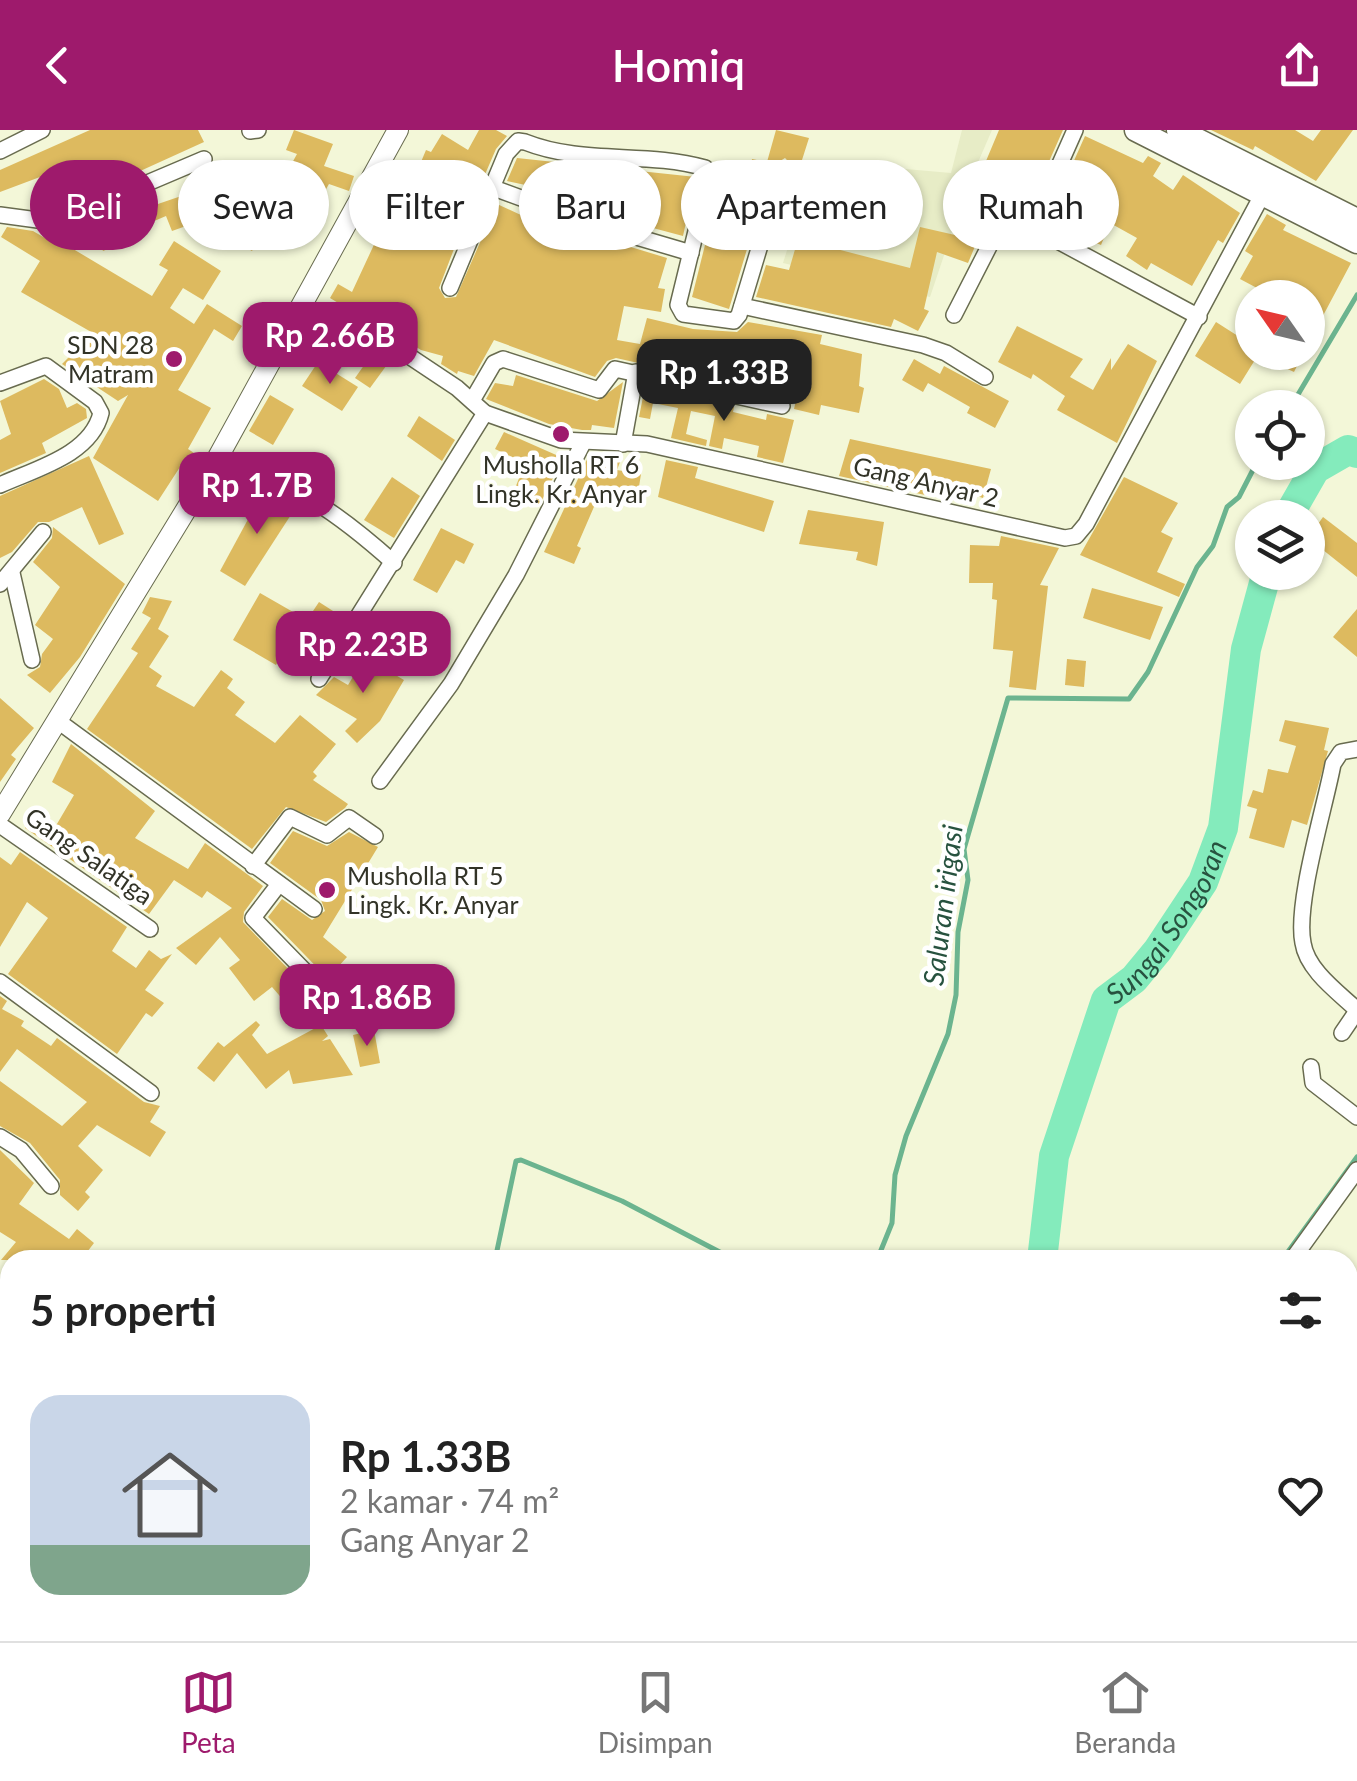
<!DOCTYPE html>
<html lang="id">
<meta charset="utf-8">
<style>
:root{--surface:#fff;--page:#f6f6f6;--text:#222;--muted:#767676;--line:#e0e0e0;--accent:#9e1a6c}
body{margin:0;font-family:Lato,sans-serif;background:var(--page);color:var(--text);height:100vh;display:flex;flex-direction:column;font-size:38px;white-space:nowrap}
*{box-sizing:border-box;margin:0}
p{font-size:32px;color:var(--muted)}
.icon{flex:none;width:55px;height:55px;fill:none;stroke:currentColor;stroke-width:2;stroke-linecap:round;stroke-linejoin:round}
.map{position:relative;flex:1;overflow:hidden}
.sheet{position:absolute;left:0px;top:1120px;width:1358px;height:392px;display:flex;flex-direction:column;background:var(--surface);border-radius:30px 30px 0 0;box-shadow:0 2px 8px #0004}
.sheet>*{flex:none}
.hud{position:absolute;left:30px;top:30px;width:1298px;height:90px;display:flex;gap:20px}
.needle{width:65px;rotate:304deg}
.controls{position:absolute;left:1235px;top:150px;display:grid;gap:20px}
.controls a{display:grid;place-items:center;width:90px;height:90px;border-radius:50%;background:var(--surface);box-shadow:0 2px 8px #0004;font-size:50px}
.price{position:absolute;translate:-50% -85px;padding:0 22px;border-radius:20px;background:var(--accent);color:#fff;font-size:32px;line-height:65px;filter:drop-shadow(0 2px 5px #0008)}
.price::after{content:'';position:absolute;left:50%;top:60px;width:30px;height:22px;margin-left:-15px;background:inherit;clip-path:polygon(0 0,100% 0,50% 100%)}
.price.on{background:#222;color:#fff}
ul{padding:0;list-style:none}
li{display:flex;align-items:center;gap:30px;height:250px;padding:0 30px}
li+li{border-top:2px solid var(--line)}
li span{display:grid;place-items:center;flex:none;width:280px;height:200px;border-radius:30px;color:#555}
li>.icon{margin-inline-start:auto}
span .icon{width:120px;height:120px;fill:#fffc;stroke-width:1}
li b{font-size:42px}
h2{display:flex;justify-content:space-between;align-items:center;height:120px;padding:0 30px;font-size:42px}
.tag{padding:0 35px;border-radius:45px;background:var(--surface);box-shadow:0 2px 8px #0004;font-size:35px;line-height:90px}
.tag.on{background:var(--accent);color:#fff}
header{display:flex;justify-content:space-between;align-items:center;height:130px;padding:0 30px;background:var(--accent);color:#fff;font-size:45px;font-weight:600}
.menu{display:flex;justify-content:space-around;align-items:center;height:140px;border-top:2px solid var(--line);background:var(--surface);font-size:28px;color:var(--muted)}
.menu a{display:grid;justify-items:center;gap:5px}
.menu .on{color:var(--accent)}
.map>svg:first-child{display:block}
.built{fill:#e7ecc6}
.lines{fill:none;stroke-linecap:round;stroke-linejoin:round}
.stream{stroke:#6bb48f;stroke-width:5}
.river{stroke:#84ebbc;stroke-width:30}
.building{fill:#ddba5f}
.minor-casing{stroke:#686b4f;stroke-width:18}
.tertiary-casing{stroke:#686b4f;stroke-width:22}
.secondary-casing{stroke:#686b4f;stroke-width:25}
.minor{stroke:#fff;stroke-width:15}
.tertiary{stroke:#fff;stroke-width:20}
.secondary{stroke:#fff;stroke-width:22}
.poi-dot{fill:#9e1a6c;stroke:#fff;stroke-width:4}
.labels{text-anchor:middle;stroke-width:9;stroke-linejoin:round;paint-order:stroke}
.poi-label{font-size:25px;fill:#323327;stroke:#fff;text-anchor:end}
.street-label{font-size:25px;fill:#323327;stroke:#fff}
.water-label{font-size:28px;font-style:italic;fill:#27523f;stroke:#fff}
</style>
<header><svg class="icon" aria-label="back" viewBox="0 0 24 24"><path d="M15 5l-7 7 7 7"/></svg>Homiq<svg class="icon" aria-label="share" viewBox="0 0 24 24"><path d="M12 15V3M7 8l5-5 5 5M5 13v7h14v-7"/></svg></header>
<div class="map">
<svg width="1357" height="1511" viewBox="0 0 1357 1511">
<rect width="100%" height="100%" fill="#f3f7d8"/>
<polygon class="built" points="962,0 992,0 966,60 930,167 783,133 815,31 951,43"/>
<g class="lines">
<g class="stream">
<polyline points="1290,278 1357,165"/>
<polyline points="495,1130 516,1031 521,1030 622,1071 735,1130"/>
<polyline points="877,1130 892,1093 895,1045 906,1006 948,904 956,865 958,802 968,750 964,719 1008,568 1129,569 1148,542 1197,437 1213,416 1227,377 1239,367 1257,332"/>
<polyline points="1282,1130 1357,1027"/>
<polyline points="357,1511 360,1502"/>
</g>
<g class="river">
<polyline points="1287,388 1315,339 1348,320 1357,323"/>
<path id="s1" d="M1042,1130L1054,1026L1106,870L1134,849L1158,820L1203,752L1223,698L1246,519L1267,442"/>
<polyline points="963,1511 967,1502"/>
</g>
</g>
<g class="building">
<polygon points="90,0 198,0 204,12 61,77 55,78 40,47 0,62 0,40"/>
<polygon points="294,0 333,14 324,36 354,46 349,61 329,54 294,115 258,95 297,24 286,20"/>
<polygon points="479,0 496,0 507,6 496,19 480,56 469,54 467,62 476,66 467,88 408,63 426,20 431,22 442,4 468,20"/>
<polygon points="776,0 809,8 802,30 907,51 903,70 838,58 821,115 910,138 920,97 955,105 999,0 1063,0 1043,45 1011,31 968,133 937,122 924,179 929,181 918,201 894,189 891,197 756,167 766,135 789,140 808,75 786,68 794,37 785,28 772,36 729,179 692,167 726,31 751,39 752,29 767,32"/>
<polygon points="1211,0 1295,0 1313,11 1321,0 1353,0 1316,51 1255,16 1253,20"/>
<polygon points="1085,6 1143,33 1148,26 1161,33 1153,46 1173,60 1183,45 1240,83 1223,113 1218,110 1192,156 1151,133 1147,140 1126,126 1137,108 1110,93 1101,115 1072,103 1087,64 1064,53"/>
<polygon points="517,28 696,47 683,106 593,82 556,69 558,62 507,51"/>
<polygon points="193,62 203,90 172,101 166,86 133,100 136,108 103,121 91,92 151,64 155,75"/>
<polygon points="497,74 551,99 576,106 578,101 667,128 658,158 665,159 661,182 624,176 617,210 640,214 647,188 693,199 737,202 748,192 822,205 820,214 862,224 859,256 864,258 859,283 821,275 819,285 794,279 803,240 777,235 774,243 749,235 747,240 706,227 701,247 616,228 607,231 595,247 494,210 474,246 458,241 457,244 441,234 443,226 421,220 411,214 413,209 374,195 371,201 359,197 363,188 330,168 338,154 352,162 385,91 454,119 439,158 445,168 456,167"/>
<polygon points="1267,84 1286,95 1283,100 1351,133 1308,214 1308,168 1276,168 1240,149 1253,126 1245,121"/>
<polygon points="244,90 263,101 252,121 232,110"/>
<polygon points="7,97 33,101 50,111 53,107 152,166 168,140 159,135 174,111 221,141 203,170 183,158 170,178 194,194 207,174 242,196 233,211 214,199 178,260 211,278 188,319 200,327 188,343 180,337 158,371 93,328 128,265 118,271 62,234 93,203 21,162 40,131 1,107"/>
<polygon points="1216,192 1252,215 1252,222 1304,222 1294,242 1258,225 1240,254 1195,226"/>
<polygon points="1017,196 1083,229 1070,247 1093,260 1111,228 1111,240 1128,214 1157,231 1117,313 1057,280 1065,266 1033,244 1031,249 998,232"/>
<polygon points="372,224 389,232 370,258 355,248"/>
<polygon points="914,229 940,244 944,236 1009,271 995,298 967,283 970,277 928,253 923,262 902,250"/>
<polygon points="318,232 358,257 342,281 302,256"/>
<polygon points="516,245 597,271 623,252 614,298 592,295 591,300 582,300 549,294 486,269 495,253 513,256"/>
<polygon points="44,249 59,259 67,278 77,273 86,279 87,288 42,313 46,323 0,343 0,310 11,304 0,271"/>
<polygon points="645,257 734,277 733,282 766,290 767,284 794,290 783,333 757,327 759,316 724,308 722,319 709,316 715,286 691,281 686,304 707,310 706,316 671,308 678,278 653,273 650,289 639,287"/>
<polygon points="270,265 294,279 273,315 249,301"/>
<polygon points="419,286 455,310 442,331 407,306"/>
<polygon points="504,302 563,328 539,376 514,361 525,333 495,319"/>
<polygon points="850,309 991,339 983,368 936,353 934,367 839,346"/>
<polygon points="590,323 620,332 617,340 641,344 638,363 603,356 577,416 581,418 574,434 544,422"/>
<polygon points="89,326 124,404 99,415 82,377 49,392 38,392 12,422 0,428 0,366"/>
<polygon points="666,330 698,337 695,348 774,371 764,402 658,367"/>
<polygon points="392,347 420,366 394,408 364,390"/>
<polygon points="1124,347 1178,373 1161,402 1173,408 1157,442 1185,454 1179,467 1080,425"/>
<polygon points="265,358 296,377 245,456 220,441"/>
<polygon points="808,380 884,392 877,436 856,430 858,422 799,414"/>
<polygon points="1323,387 1357,413 1357,447 1308,408"/>
<polygon points="53,397 125,454 80,527 50,563 27,545 40,537 42,524 53,509 35,495 60,457 33,432 52,408"/>
<polygon points="441,398 474,414 464,434 456,430 437,463 413,450"/>
<polygon points="1001,406 1059,418 1040,455 1048,456 1036,560 1009,557 1013,521 993,519 997,470 992,469 993,453 969,453 970,415 999,416"/>
<polygon points="1092,458 1163,477 1150,510 1083,488"/>
<polygon points="260,463 307,490 319,472 344,488 309,544 281,526 276,535 233,510"/>
<polygon points="150,467 172,471 158,499 169,506 149,537 162,546 156,556 194,577 221,540 233,549 227,558 245,572 235,585 275,613 300,585 336,614 313,642 317,646 313,650 348,674 345,678 326,692 286,677 252,719 87,599 138,523 131,519 151,488 142,483"/>
<polygon points="1357,479 1357,527 1333,507"/>
<polygon points="365,527 404,550 380,591 357,613 345,601 357,589 316,565 334,547 348,555"/>
<polygon points="1067,529 1086,531 1084,557 1065,555"/>
<polygon points="0,568 34,598 11,625 16,629 0,652"/>
<polygon points="1285,590 1329,598 1324,620 1328,621 1307,695 1292,690 1284,718 1249,708 1257,679 1247,676 1253,660 1263,663 1268,639 1288,643 1296,616 1279,611"/>
<polygon points="71,614 155,681 135,708 188,739 205,713 263,756 244,782 243,792 324,876 312,886 300,872 292,880 272,857 254,871 229,838 240,830 220,807 196,835 176,818 232,778 207,761 202,768 174,750 149,784 25,698 33,685 54,699 74,665 52,652"/>
<polygon points="293,701 327,716 349,702 378,717 323,807 347,827 337,838 366,873 349,888 338,875 338,859 268,787 282,769 312,790 325,781 321,770 270,733"/>
<polygon points="20,722 127,797 112,821 136,838 149,820 161,829 172,824 145,860 164,873 152,887 146,883 117,924 8,844 48,788 27,772 0,817 0,727 11,735"/>
<polygon points="0,866 7,871 2,879 24,891 21,896 51,916 57,908 144,972 160,976 150,992 166,1002 150,1027 97,995 78,1016 103,1040 85,1062 90,1067 78,1081 60,1065 60,1050 30,1013 0,996 0,951 62,996 87,972 17,919 0,942"/>
<polygon points="256,891 260,895 252,905 267,924 321,895 328,906 322,911 330,909 353,945 293,954 289,940 266,959 237,923 214,952 197,938 218,912 224,917"/>
<polygon points="374,900 380,933 360,937 353,905"/>
<polygon points="0,1020 34,1053 19,1074 69,1109 77,1099 94,1113 81,1130 1,1130 16,1112 0,1102"/>
</g>
<g class="lines">
<g class="minor-casing">
<g id="minor">
<polyline points="250,1 258,0"/>
<polyline points="0,21 42,0"/>
<polyline points="491,57 589,93 691,123"/>
<polyline points="366,60 470,109"/>
<polyline points="0,85 45,91 65,88 204,29"/>
<polyline points="1032,97 1075,0"/>
<path d="M450,158L506,24L518,11L525,12C583,35 646,21 705,38L708,52L678,175L683,184L734,191L739,185L783,39"/>
<polyline points="742,176 923,215 946,223 985,247"/>
<polyline points="954,185 998,99 1011,91 1032,97 1199,187"/>
<polyline points="297,187 350,214 388,212 457,258 485,283 561,310 647,314 1065,408 1076,406 1086,394 1267,56"/>
<path d="M0,253L46,236L95,272L101,283C91,325 35,339 0,355"/>
<polyline points="473,269 494,233 503,229 599,260 615,239 782,276"/>
<polyline points="623,314 636,242"/>
<path d="M217,329C293,352 336,381 394,433"/>
<polyline points="12,443 32,530"/>
<polyline points="0,454 43,402"/>
<polyline points="319,549 485,283"/>
<polyline points="58,591 314,779"/>
<path d="M1357,619L1341,622L1333,634C1325,677 1295,774 1303,813C1307,840 1338,862 1357,880"/>
<polyline points="380,651 451,554 516,445 583,313"/>
<polyline points="0,695 150,799"/>
<polyline points="253,736 290,687 327,705 349,688 375,706"/>
<polyline points="279,754 253,788 330,867"/>
<polyline points="0,852 151,963"/>
<polyline points="1342,903 1357,881"/>
<polyline points="1311,937 1313,953 1357,987"/>
<polyline points="0,1007 21,1020 51,1056"/>
<polyline points="1292,1130 1357,1040"/>
<polyline points="0,1417 10,1422"/>
</g>
</g>
<g class="tertiary-casing">
<polyline id="tertiary" points="0,684 217,329 398,0"/>
</g>
<g class="secondary-casing">
<g id="secondary">
<polyline points="1136,0 1357,112"/>
<polyline points="1178,0 1357,90"/>
</g>
</g>
<use href="#minor" class="minor"/>
<use href="#tertiary" class="tertiary"/>
<use href="#secondary" class="secondary"/>
</g>
<g class="poi-dot">
<circle cx="174" cy="229" r="10"/>
<circle cx="561" cy="304" r="10"/>
<circle cx="327" cy="760" r="10"/>
</g>
<g class="labels">
<g class="poi-label">
<text x="154" y="224">SDN 28<tspan x="154" dy="29">Matram</tspan></text>
<text x="561" y="344" text-anchor="middle">Musholla RT 6<tspan x="561" dy="29">Lingk. Kr. Anyar</tspan></text>
<text x="347" y="755" text-anchor="start">Musholla RT 5<tspan x="347" dy="29">Lingk. Kr. Anyar</tspan></text>
</g>
<g class="street-label">
<text transform="translate(926 352) rotate(13)" y="9">Gang Anyar 2</text>
<text transform="translate(89 726) rotate(35)" y="9">Gang Salatiga</text>
</g>
<g class="water-label">
<text transform="translate(943 775) rotate(-83)" y="10">Saluran irigasi</text>
<text dy="10" stroke="none"><textPath href="#s1" startOffset="370">Sungai Songoran</textPath></text>
</g>
</g>
</svg>
<div class="controls">
<a><svg class="needle" viewBox="-14 -14 28 28"><path d="M0-13l5 13h-10z" fill="#e53935"/><path d="M0 13l5-13h-10z" fill="#767676"/></svg></a>
<a><svg class="icon" aria-label="locate" viewBox="0 0 24 24"><circle cx="12" cy="12" r="6"/><path d="M12 2v4M12 18v4M2 12h4M18 12h4"/></svg></a>
<a><svg class="icon" aria-label="layers" viewBox="0 0 24 24"><path d="M12 4l9 5-9 5-9-5zM3 14l9 5 9-5"/></svg></a>
</div>
<b class="price" style="left:330px;top:257px">Rp 2.66B</b>
<b class="price on" style="left:724px;top:294px">Rp 1.33B</b>
<b class="price" style="left:257px;top:407px">Rp 1.7B</b>
<b class="price" style="left:363px;top:566px">Rp 2.23B</b>
<b class="price" style="left:367px;top:919px">Rp 1.86B</b>
<div class="hud">
<a class="tag on">Beli</a>
<a class="tag">Sewa</a>
<a class="tag">Filter</a>
<a class="tag">Baru</a>
<a class="tag">Apartemen</a>
<a class="tag">Rumah</a>
</div>
<section class="sheet">
<h2>5 properti<svg class="icon" aria-label="filters" viewBox="0 0 24 24"><path d="M4 7h16M4 17h16"/><circle cx="9" cy="7" r="2"/><circle cx="15" cy="17" r="2"/></svg></h2>
<ul>
<li><span style="background:linear-gradient(#c9d6e8 75%,#7fa58c 0)"><svg class="icon" aria-label="home" viewBox="0 0 24 24"><path d="M3 11l9-7 9 7M6 9v11h12V9"/></svg></span><div><b>Rp 1.33B</b><p>2 kamar · 74 m²</p><p>Gang Anyar 2</p></div><svg class="icon" aria-label="heart" viewBox="0 0 24 24"><path d="M12 20l-8-8c-3-5 5-10 8-4 3-6 11-1 8 4z"/></svg></li>
</ul>
</section>
</div>
<nav class="menu">
<a class="on"><svg class="icon" aria-label="map" viewBox="0 0 24 24"><path d="M3 6l6-2 6 2 6-2v14l-6 2-6-2-6 2zM9 4v14M15 6v14"/></svg>Peta</a>
<a><svg class="icon" aria-label="saved" viewBox="0 0 24 24"><path d="M7 4h10v16l-5-4-5 4z"/></svg>Disimpan</a>
<a><svg class="icon" aria-label="home" viewBox="0 0 24 24"><path d="M3 11l9-7 9 7M6 9v11h12V9"/></svg>Beranda</a>
</nav>
